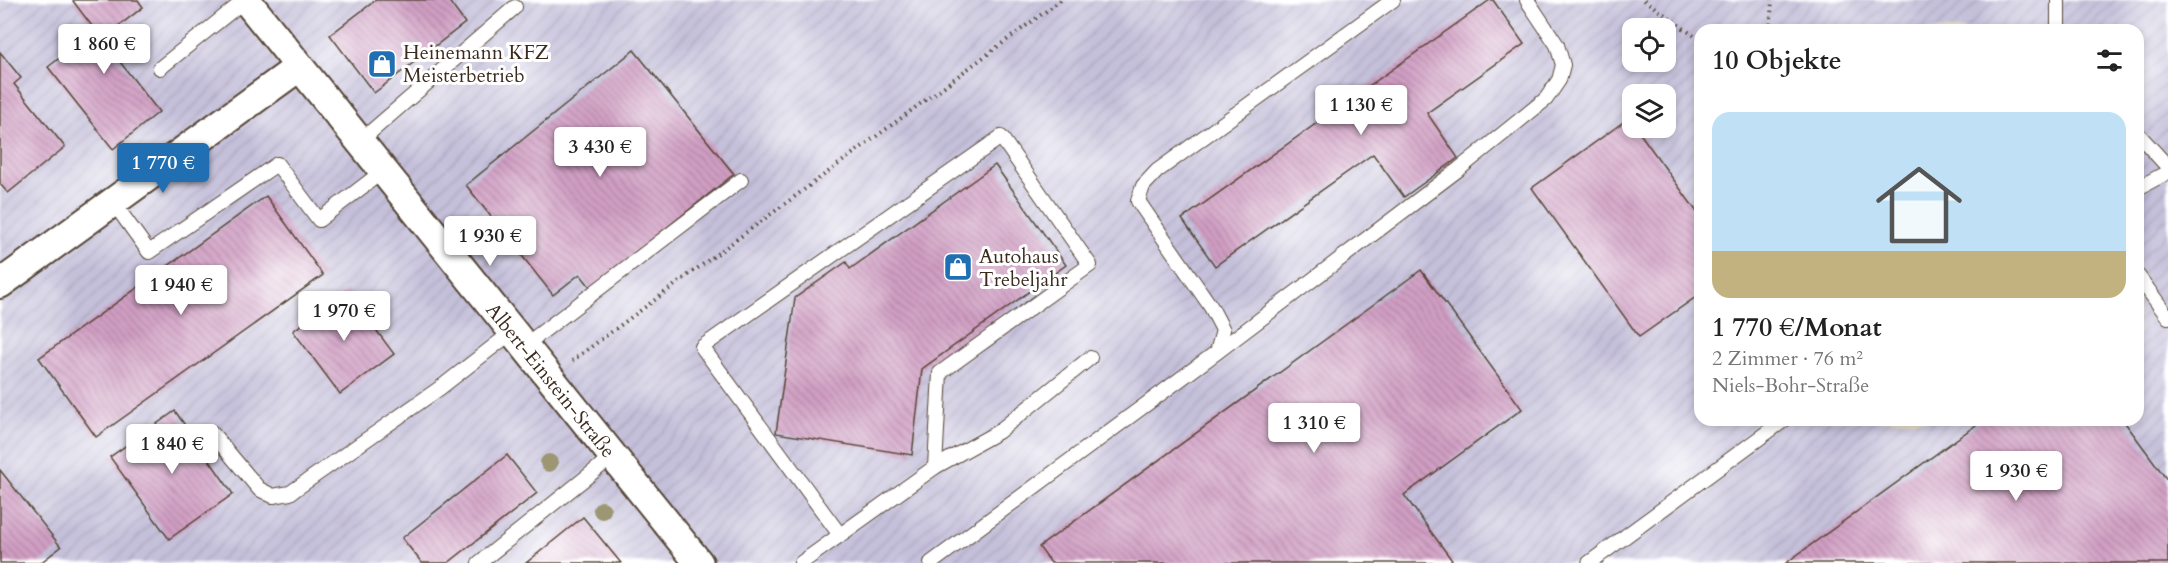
<!DOCTYPE html>
<html lang="de">
<meta charset="utf-8">
<style>
:root{--surface:#fff;--page:#f6f6f6;--text:#222;--muted:#767676;--accent:#1f6fb2}
body{margin:0;font-family:Cardo,serif;background:var(--page);color:var(--text);height:100vh;display:flex;flex-direction:column;font-size:22px;white-space:nowrap}
*{box-sizing:border-box;margin:0}
p{font-size:20px;color:var(--muted)}
.icon{flex:none;width:33px;height:33px;fill:none;stroke:currentColor;stroke-width:2;stroke-linecap:round;stroke-linejoin:round}
.map{position:relative;flex:1;overflow:hidden}
.panel{position:absolute;left:1694px;top:24px;width:450px;height:402px;display:flex;flex-direction:column;background:var(--surface);border-radius:18px;box-shadow:0 3px 9px #0003}
.panel>*{flex:none}
.buttons{position:absolute;left:1622px;top:18px;display:grid;gap:12px}
.buttons a{display:grid;place-items:center;width:54px;height:54px;border-radius:12px;background:var(--surface);box-shadow:0 3px 9px #0003;font-size:30px}
.price{position:absolute;translate:-50% -51px;padding:0 14px;border-radius:6px;background:#fff;color:#222;font-size:20px;line-height:39px;filter:drop-shadow(0 2px 3px #0008)}
.price::after{content:'';position:absolute;left:50%;top:36px;width:18px;height:14px;margin-left:-9px;background:inherit;clip-path:polygon(0 0,100% 0,50% 100%)}
.price.selected{background:var(--accent);color:#fff}
ul{padding:0;list-style:none}
li{display:grid;align-content:center;gap:12px;height:318px;padding:0 18px}
li span{display:grid;place-items:center;height:186px;border-radius:18px;color:#555}
li>.icon{margin-inline-start:auto}
span .icon{width:108px;height:108px;fill:#fffc;stroke-width:1}
li b{font-size:26px}
h2{display:flex;justify-content:space-between;align-items:center;height:72px;padding:0 18px;font-size:26px}
.map>svg:first-child{display:block}
.industrial{fill:url(#industrial-furrows);fill-rule:evenodd}
.building{fill:url(#building-back-hatch)}
.lines{fill:none;stroke-linecap:round;stroke-linejoin:round}
.service-casing{stroke:#554536;stroke-width:16}
.minor-casing{stroke:#554536;stroke-width:32}
.path{stroke:#554536;stroke-width:4;stroke-dasharray:1.5 4.5;stroke-linecap:butt}
.service{stroke:#fff;stroke-width:14}
.minor{stroke:#fff;stroke-width:28}
.tree{fill:#9d9673}
.labels{text-anchor:middle;stroke-width:6;stroke-linejoin:round;paint-order:stroke}
.poi-label{font-size:20px;fill:#3b2a1e;stroke:#fff;text-anchor:start}
.street-label{font-size:20px;fill:#3b2a1e;stroke:#fff}
</style>
<div class="map">
<svg width="2168" height="563" viewBox="0 0 2168 563">
<defs>
<pattern id="industrial-furrows" width="10" height="10" patternUnits="userSpaceOnUse" patternTransform="scale(1.5)"><rect width="10" height="10" fill="#c5c0da"/><path d="M-1 1l2-2M0 10L10 0M9 11l2-2" fill="none" stroke="#aaa5bb"/></pattern>
<pattern id="building-back-hatch" width="6" height="6" patternUnits="userSpaceOnUse" patternTransform="scale(1.5)"><rect width="6" height="6" fill="#d19fc4"/><path d="M-1 5l2 2M0 0l6 6M5-1l2 2" fill="none" stroke="#ab829f"/></pattern>
</defs>
<rect width="100%" height="100%" fill="#fff"/>
<filter id="ink" filterUnits="userSpaceOnUse"><feTurbulence type="fractalNoise" baseFrequency=".0167" numOctaves="2"/><feDisplacementMap in="SourceGraphic" scale="12" xChannelSelector="R" yChannelSelector="G"/><feConvolveMatrix kernelMatrix="1 2 1 2 8 2 1 2 1" color-interpolation-filters="sRGB"/></filter>
<filter id="wash" filterUnits="userSpaceOnUse"><feTurbulence type="fractalNoise" baseFrequency=".008" numOctaves="4" result="noise"/><feDisplacementMap in="SourceGraphic" scale="24" xChannelSelector="R" yChannelSelector="G"/><feGaussianBlur stdDeviation="1.35" result="paint"/><feColorMatrix in="noise" values="0 0 0 0 0 0 0 0 0 0 0 0 0 0 0 0 0 1.4 0 .05"/><feComposite in="paint" operator="in"/></filter>
<g filter="url(#wash)">
<rect width="100%" height="100%" fill="#eae0bd"/>
<path class="industrial" d="M0,0H2168V563H0ZM1632,28H1665V62H1632ZM1700,30H2138V420H1700ZM1632,94H1665V128H1632Z"/>
<g id="blocks">
<g class="building">
<polygon points="74,0 138,0 143,7 102,39 159,112 113,149 48,67 95,30 73,1"/>
<polygon points="376,0 448,0 465,23 374,93 330,35"/>
<polygon points="1490,0 1493,0 1524,44 1427,113 1458,158 1404,197 1373,154 1215,266 1182,219"/>
<polygon points="634,50 734,174 591,288 580,274 553,295 466,185"/>
<polygon points="0,52 21,78 14,84 65,147 8,193 0,184"/>
<polygon points="1629,118 1632,121 1632,128 1636,128 1700,216 1700,294 1639,337 1532,188"/>
<polygon points="995,165 1066,265 922,369 912,455 776,433 795,298 846,262 850,269"/>
<polygon points="266,196 323,275 96,437 39,358"/>
<polygon points="1421,270 1522,409 1404,495 1454,563 1051,563 1039,547"/>
<polygon points="347,291 394,354 340,394 293,331"/>
<polygon points="175,411 233,494 169,539 110,457"/>
<polygon points="1983,420 2123,420 2168,481 2168,563 1786,563"/>
<polygon points="507,455 537,493 448,563 422,563 402,538"/>
<polygon points="0,470 61,547 40,563 0,563"/>
<polygon points="583,517 621,563 526,563"/>
</g>
</g>
</g>
<g filter="url(#ink)">
<use href="#blocks" fill-opacity="0" stroke="#554536" stroke-width="1.5"/>
<g class="lines">
<g class="service-casing">
<g id="service">
<polyline points="2058,30 2058,0"/>
<polyline points="160,68 245,0"/>
<polyline points="2138,134 2168,167"/>
<polyline points="359,142 515,7"/>
<polyline points="2138,188 2168,172"/>
<polyline points="113,202 149,252 277,164 319,220 383,171"/>
<polyline points="2138,276 2168,317"/>
<polyline points="524,346 741,180"/>
<polyline points="1217,352 1223,330 1211,307 1138,201 1143,186 1157,171 1393,0"/>
<polyline points="212,433 259,489 273,496 290,493 440,388 512,332"/>
<polyline points="935,467 998,432 1090,358"/>
<polyline points="479,563 613,456"/>
<polyline points="801,563 935,467 940,373 1090,265 1001,137 702,347 840,535"/>
<polyline points="931,563 1217,352 1459,169 1546,99 1559,80 1563,65 1557,45 1527,0"/>
<polyline points="1589,563 1784,420"/>
</g>
</g>
<g class="minor-casing">
<g id="minor">
<polyline points="246,0 699,563"/>
<polyline points="0,284 299,67"/>
</g>
</g>
<g class="path">
<polyline points="1644,0 1700,40"/>
<polyline points="1770,30 1772,0"/>
<polyline points="572,361 1061,0"/>
</g>
<use href="#service" class="service"/>
<use href="#minor" class="minor"/>
</g>
<g class="tree">
<circle cx="549" cy="463" r="9"/>
<circle cx="602" cy="510" r="9"/>
</g>
</g>
<defs>
<g id="shop-square" transform="scale(1.5)"><rect x="-9" y="-9" width="18" height="18" rx="4" fill="#1f6fb2" stroke="#fff"/><path d="M-5-2.5h2.3a2.7 3.5 0 0 1 5.4 0H5L5.5 6h-11ZM-1.5-2.5h3a1.5 2.3 0 0 0-3 0Z" fill="#fff"/></g>
</defs>
<g fill-rule="evenodd">
<use href="#shop-square" x="382" y="64"/>
<use href="#shop-square" x="958" y="267"/>
</g>
<g class="labels">
<g class="poi-label">
<text x="403" y="59">Heinemann KFZ<tspan x="403" dy="23">Meisterbetrieb</tspan></text>
<text x="979" y="263">Autohaus<tspan x="979" dy="23">Trebeljahr</tspan></text>
</g>
<g class="street-label">
<text transform="translate(551 380) rotate(51)" y="7">Albert-Einstein-Straße</text>
</g>
</g>
</svg>
<div class="buttons">
<a><svg class="icon" aria-label="locate" viewBox="0 0 24 24"><circle cx="12" cy="12" r="6"/><path d="M12 2v4M12 18v4M2 12h4M18 12h4"/></svg></a>
<a><svg class="icon" aria-label="layers" viewBox="0 0 24 24"><path d="M12 4l9 5-9 5-9-5zM3 14l9 5 9-5"/></svg></a>
</div>
<b class="price" style="left:104px;top:75px">1 860 €</b>
<b class="price" style="left:1361px;top:136px">1 130 €</b>
<b class="price" style="left:600px;top:178px">3 430 €</b>
<b class="price selected" style="left:163px;top:194px">1 770 €</b>
<b class="price" style="left:490px;top:267px">1 930 €</b>
<b class="price" style="left:181px;top:316px">1 940 €</b>
<b class="price" style="left:344px;top:342px">1 970 €</b>
<b class="price" style="left:1314px;top:454px">1 310 €</b>
<b class="price" style="left:172px;top:475px">1 840 €</b>
<b class="price" style="left:2016px;top:502px">1 930 €</b>
<section class="panel">
<h2>10 Objekte<svg class="icon" aria-label="filters" viewBox="0 0 24 24"><path d="M4 7h16M4 17h16"/><circle cx="9" cy="7" r="2"/><circle cx="15" cy="17" r="2"/></svg></h2>
<ul>
<li><span style="background:linear-gradient(#bfe0f5 75%,#c2b280 0)"><svg class="icon" aria-label="home" viewBox="0 0 24 24"><path d="M3 11l9-7 9 7M6 9v11h12V9"/></svg></span><div><b>1 770 €/Monat</b><p>2 Zimmer · 76 m²</p><p>Niels-Bohr-Straße</p></div></li>
</ul>
</section>
</div>
